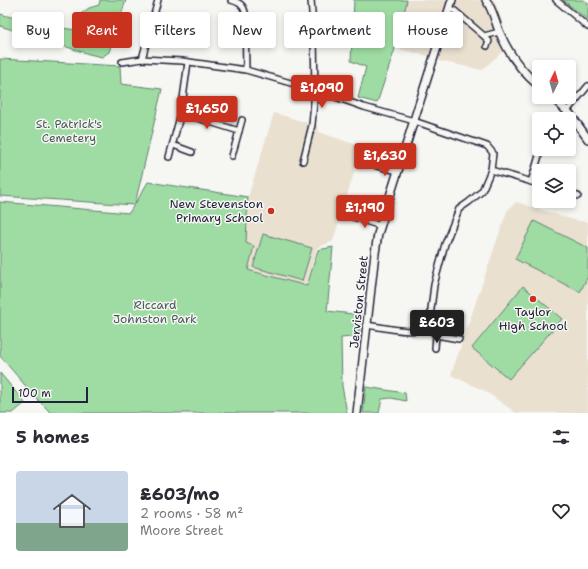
<!DOCTYPE html>
<meta charset="utf-8">
<style>
:root{--surface:#fff;--page:#f7f7f7;--text:#2b2b33;--muted:#7c7c81;--accent:#c8321e}
body{margin:0;font-family:"Shantell Sans",sans-serif;background:var(--page);color:var(--text);height:100vh;display:flex;flex-direction:column;font-size:15px;white-space:nowrap}
*{box-sizing:border-box;margin:0}
p{font-size:13px;color:var(--muted)}
.icon{flex:none;width:22px;height:22px;fill:none;stroke:currentColor;stroke-width:2;stroke-linecap:round;stroke-linejoin:round}
.map{position:relative;height:413px;overflow:hidden}
.drawer{display:flex;flex-direction:column;background:var(--surface);flex:1}
.drawer>*{flex:none}
.top-card{position:absolute;left:12px;top:12px;width:564px;height:36px;display:flex;gap:8px}
.needle{width:26px;rotate:5deg}
.controls{position:absolute;left:532px;top:60px;display:grid;gap:8px}
.controls a{display:grid;place-items:center;width:44px;height:44px;border-radius:4px;background:var(--surface);box-shadow:0 2px 6px #0003;font-size:20px}
.scale{position:absolute;left:12px;bottom:10px;width:76px;box-sizing:border-box;padding-left:4px;border:2px solid #22223b;border-top:0;font-size:11px;line-height:14px;white-space:nowrap;color:#22223b;-webkit-text-stroke:3px #f6f6f2;paint-order:stroke}
.price{position:absolute;translate:-50% -34px;padding:0 9px;border-radius:4px;background:var(--accent);color:#fff;font-size:13px;line-height:26px;filter:drop-shadow(0 1px 2px #0008)}
.price::after{content:'';position:absolute;left:50%;top:24px;width:12px;height:9px;margin-left:-6px;background:inherit;clip-path:polygon(0 0,100% 0,50% 100%)}
.price.active{background:#222;color:#fff}
ul{padding:0;list-style:none}
li{display:flex;align-items:center;gap:12px;height:100px;padding:0 16px}
li span{display:grid;place-items:center;flex:none;width:112px;height:80px;border-radius:4px;color:#555}
li>.icon{margin-inline-start:auto}
span .icon{width:48px;height:48px;fill:#fffc;stroke-width:1}
li b{font-size:17px}
h2{display:flex;justify-content:space-between;align-items:center;height:48px;padding:0 16px;font-size:17px}
.chip{padding:0 14px;border-radius:4px;background:var(--surface);box-shadow:0 2px 6px #0003;font-size:14px;line-height:36px}
.chip.active{background:var(--accent);color:#fff}
.map>svg:first-child{display:block}
.built{fill:#e9e0d0}
.green{fill:#9fdca3;stroke:#607f6f}
.lines{fill:none;stroke-linecap:round;stroke-linejoin:round}
.minor-casing{stroke:#22223b;stroke-width:8}
.secondary-casing{stroke:#22223b;stroke-width:10}
.minor{stroke:#f6f6f2;stroke-width:5}
.secondary{stroke:#f6f6f2;stroke-width:7}
.poi-dot{fill:#c8321e;stroke:#f6f6f2;stroke-width:1.5}
.labels{text-anchor:middle;stroke-width:3;stroke-linejoin:round;paint-order:stroke}
.park-label{font-size:12px;fill:#485a5a;stroke:#f6f6f2}
.poi-label{font-size:12px;fill:#22223b;stroke:#f6f6f2;text-anchor:end}
.street-label{font-size:12px;fill:#22223b;stroke:#f6f6f2}
</style>
<div class="map">
<svg width="588" height="413" viewBox="0 0 588 413">
<rect width="100%" height="100%" fill="#f6f6f2"/>
<filter id="ink" filterUnits="userSpaceOnUse"><feTurbulence type="fractalNoise" baseFrequency=".025" numOctaves="2"/><feDisplacementMap in="SourceGraphic" scale="8" xChannelSelector="R" yChannelSelector="G"/><feConvolveMatrix kernelMatrix="1 2 1 2 8 2 1 2 1" color-interpolation-filters="sRGB"/></filter>
<g filter="url(#ink)">
<g class="built">
<polygon points="407,0 494,0 501,18 509,46 482,70 440,61 432,57 395,48"/>
<polygon points="274,113 318,126 319,132 362,147 333,241 317,248 306,286 248,269 254,246 246,243 249,194"/>
<polygon points="516,202 574,220 588,222 588,413 516,413 485,391 451,375 507,211"/>
</g>
<g class="green">
<polygon points="100,0 126,0 109,52 102,57 89,54 0,26 0,14 41,25 76,30 85,25 78,16 89,8 99,5"/>
<polygon points="354,0 407,0 399,37 377,103 358,98 366,67 351,61"/>
<polygon points="563,0 584,0 588,3 588,20"/>
<polygon points="0,59 120,66 121,84 162,89 135,204 148,182 248,197 246,243 254,246 248,270 307,286 318,250 333,247 327,311 361,315 359,332 352,337 341,338 342,386 347,413 51,413 36,398 0,356 0,202 129,213 134,205 0,196"/>
<polygon points="534,221 588,248 588,276 580,292 515,259"/>
<polygon points="263,234 312,248 302,281 253,267"/>
<polygon points="523,286 562,319 509,379 472,348"/>
<polygon points="0,373 25,403 13,413 0,413"/>
<polygon points="366,387 405,393 406,401 391,398 382,399 379,413 363,413"/>
</g>
<g class="lines">
<g class="minor-casing">
<g id="minor">
<path d="M231,0C238,2 243,4 245,12L246,70"/>
<polyline points="556,0 588,27"/>
<polyline points="450,8 455,11 484,36 499,32"/>
<polyline points="484,36 489,41 487,46"/>
<polyline points="142,59 158,0"/>
<path d="M122,62L142,59L182,61L246,70L315,90L364,107L414,121L487,146L493,153L491,170L482,191L469,202L459,209L445,244L434,285L429,325C419,337 382,327 367,325"/>
<polyline points="567,111 588,86"/>
<polyline points="181,113 239,131"/>
<polyline points="173,145 192,152"/>
<polyline points="232,156 242,120"/>
<polyline points="169,157 181,113 188,62"/>
<polyline points="303,161 312,125 315,90 314,38 311,0"/>
<polyline points="377,166 398,171"/>
<polyline points="491,170 539,184"/>
<polyline points="531,182 541,149"/>
<polyline points="569,193 578,196"/>
<polyline points="353,217 381,226"/>
<polyline points="428,327 436,335 459,339"/>
<polyline points="435,348 436,335"/>
</g>
</g>
<g class="secondary-casing">
<g id="secondary">
<path d="M486,0C493,10 495,21 499,31C508,53 521,71 539,86"/>
<polyline points="552,97 570,114 588,139"/>
<polyline points="357,413 375,253 378,234 452,0"/>
</g>
</g>
<use href="#minor" class="minor"/>
<use href="#secondary" class="secondary"/>
</g>
</g>
<g class="poi-dot">
<circle cx="271" cy="211" r="4"/>
<circle cx="533" cy="299" r="4"/>
</g>
<g class="labels">
<g class="park-label">
<text x="69" y="128">St. Patrick's<tspan x="69" dy="14">Cemetery</tspan></text>
<text x="155" y="309">Riccard<tspan x="155" dy="14">Johnston Park</tspan></text>
</g>
<g class="poi-label">
<text x="263" y="208">New Stevenston<tspan x="263" dy="14">Primary School</tspan></text>
<text x="533" y="316" text-anchor="middle">Taylor<tspan x="533" dy="14">High School</tspan></text>
</g>
<g class="street-label">
<text transform="translate(359 302) rotate(-84)" y="4">Jerviston Street</text>
</g>
</g>
</svg>
<div class="controls">
<a><svg class="needle" viewBox="-14 -14 28 28"><path d="M0-13l5 13h-10z" fill="#e53935"/><path d="M0 13l5-13h-10z" fill="#7c7c81"/></svg></a>
<a><svg class="icon" aria-label="locate" viewBox="0 0 24 24"><circle cx="12" cy="12" r="6"/><path d="M12 2v4M12 18v4M2 12h4M18 12h4"/></svg></a>
<a><svg class="icon" aria-label="layers" viewBox="0 0 24 24"><path d="M12 4l9 5-9 5-9-5zM3 14l9 5 9-5"/></svg></a>
</div>
<div class="scale">100 m</div>
<b class="price" style="left:322px;top:109px">£1,090</b>
<b class="price" style="left:207px;top:130px">£1,650</b>
<b class="price" style="left:385px;top:177px">£1,630</b>
<b class="price" style="left:365px;top:229px">£1,190</b>
<b class="price active" style="left:437px;top:344px">£603</b>
<div class="top-card">
<a class="chip">Buy</a>
<a class="chip active">Rent</a>
<a class="chip">Filters</a>
<a class="chip">New</a>
<a class="chip">Apartment</a>
<a class="chip">House</a>
</div>
</div>
<section class="drawer">
<h2>5 homes<svg class="icon" aria-label="filters" viewBox="0 0 24 24"><path d="M4 7h16M4 17h16"/><circle cx="9" cy="7" r="2"/><circle cx="15" cy="17" r="2"/></svg></h2>
<ul>
<li><span style="background:linear-gradient(#c9d6e8 65%,#7fa58c 0)"><svg class="icon" aria-label="home" viewBox="0 0 24 24"><path d="M3 11l9-7 9 7M6 9v11h12V9"/></svg></span><div><b>£603/mo</b><p>2 rooms · 58 m²</p><p>Moore Street</p></div><svg class="icon" aria-label="heart" viewBox="0 0 24 24"><path d="M12 20l-8-8c-3-5 5-10 8-4 3-6 11-1 8 4z"/></svg></li>
</ul>
</section>
